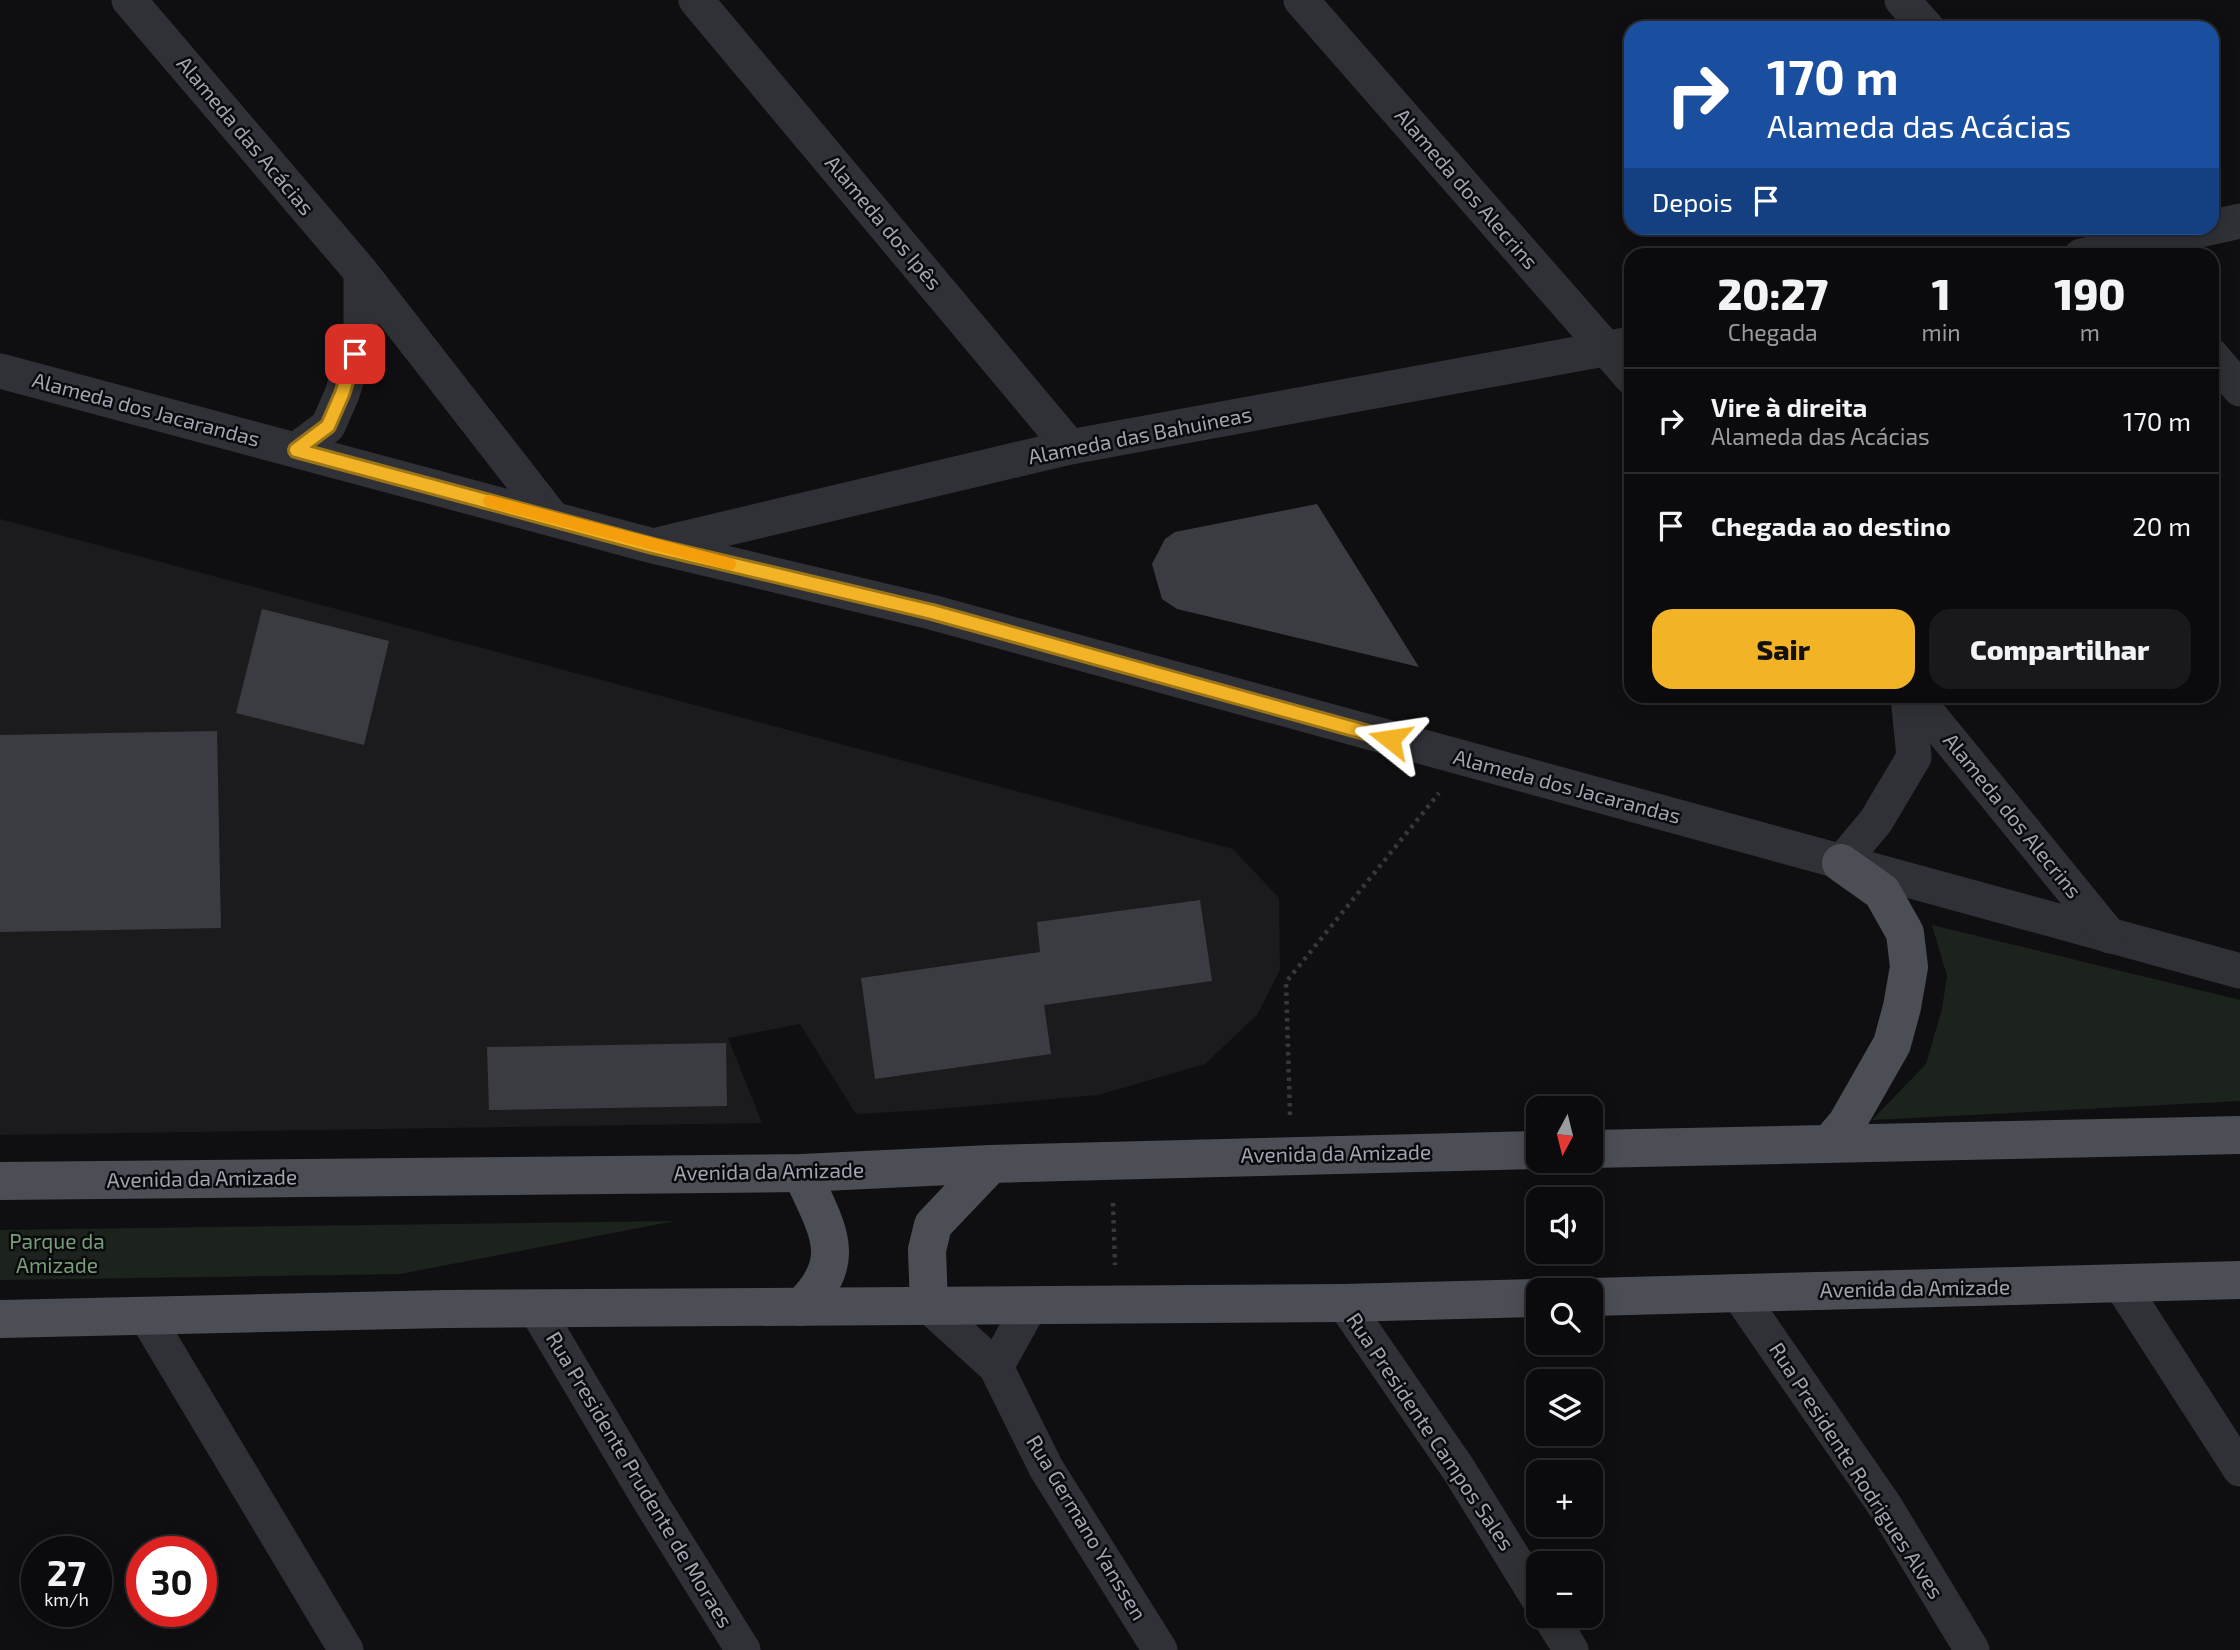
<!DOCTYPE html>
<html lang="pt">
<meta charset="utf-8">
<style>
body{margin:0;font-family:"Exo 2",sans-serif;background:#19191b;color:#f1f3f6;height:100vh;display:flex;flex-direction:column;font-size:26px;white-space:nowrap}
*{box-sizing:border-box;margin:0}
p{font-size:23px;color:#9a9b9d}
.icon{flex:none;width:38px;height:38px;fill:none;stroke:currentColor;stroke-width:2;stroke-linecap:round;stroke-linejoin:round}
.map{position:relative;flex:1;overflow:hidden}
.panel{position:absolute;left:1624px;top:248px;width:595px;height:455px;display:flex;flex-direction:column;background:#0b0b0d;border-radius:21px;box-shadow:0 4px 18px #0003,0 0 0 2px #2b2b2e}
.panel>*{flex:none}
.guide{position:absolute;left:1624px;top:21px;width:595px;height:214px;border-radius:21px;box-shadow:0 4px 18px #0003,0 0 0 2px #2b2b2e;background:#1a4fa0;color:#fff;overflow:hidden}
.needle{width:46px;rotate:187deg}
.fabs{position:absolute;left:1526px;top:1096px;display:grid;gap:14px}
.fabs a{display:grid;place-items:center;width:77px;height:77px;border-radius:14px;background:#0b0b0d;box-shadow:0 4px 18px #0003,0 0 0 2px #2b2b2e;font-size:35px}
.speed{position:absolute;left:21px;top:1536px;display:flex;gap:14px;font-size:35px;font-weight:700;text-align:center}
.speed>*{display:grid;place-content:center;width:91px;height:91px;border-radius:50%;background:#0b0b0d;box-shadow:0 4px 18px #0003,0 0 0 2px #2b2b2e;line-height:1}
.speed small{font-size:18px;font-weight:400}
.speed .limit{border:10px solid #d22;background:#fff;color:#111}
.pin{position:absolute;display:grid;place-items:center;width:60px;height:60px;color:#fff;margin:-30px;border-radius:14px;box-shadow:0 4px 10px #0006}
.me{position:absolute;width:77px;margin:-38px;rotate:285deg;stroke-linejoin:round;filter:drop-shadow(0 0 5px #0008)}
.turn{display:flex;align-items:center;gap:24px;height:147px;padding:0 28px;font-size:32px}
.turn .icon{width:91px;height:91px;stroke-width:2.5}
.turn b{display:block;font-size:49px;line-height:60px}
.then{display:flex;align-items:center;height:66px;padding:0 28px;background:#0003;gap:14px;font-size:26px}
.eta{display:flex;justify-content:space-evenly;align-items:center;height:119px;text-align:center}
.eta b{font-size:42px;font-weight:800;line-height:49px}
.button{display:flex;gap:14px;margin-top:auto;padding:14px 28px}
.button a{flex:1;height:80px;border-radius:21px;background:#f2b426;color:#111;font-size:28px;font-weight:800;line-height:80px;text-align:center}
.button a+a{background:#19191b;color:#f1f3f6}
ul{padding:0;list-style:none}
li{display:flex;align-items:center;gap:21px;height:105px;padding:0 28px;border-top:2px solid #2b2b2e}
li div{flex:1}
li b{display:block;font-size:26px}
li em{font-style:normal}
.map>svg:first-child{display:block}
</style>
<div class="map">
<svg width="2240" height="1650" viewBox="0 0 2240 1650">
<rect width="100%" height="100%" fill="#0f0f11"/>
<polygon fill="#1b1b1e" points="0,519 1233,849 1279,898 1280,970 1257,1015 1205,1064 1098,1095 927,1110 856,1114 800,1024 728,1038 762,1123 0,1135"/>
<g fill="#1c231d">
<polygon points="1932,925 2240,1000 2240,1101 1872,1120 1926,1064 1942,1009 1947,976"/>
<polygon points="675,1221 400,1274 0,1280 0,1230"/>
</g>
<g fill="#3b3c41">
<polygon points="1317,504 1419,667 1177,609 1162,599 1152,564 1165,539 1175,532"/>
<polygon points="262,609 389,641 364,745 236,713"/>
<polygon points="217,731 221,928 0,932 0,735"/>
<polygon points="1200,900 1212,981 1044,1005 1051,1054 875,1079 861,978 1040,952 1037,922"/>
<polygon points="726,1043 727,1106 489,1110 487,1047"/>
</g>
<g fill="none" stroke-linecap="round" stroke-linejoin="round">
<g stroke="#36383d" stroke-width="4.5" stroke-dasharray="3.5 5" stroke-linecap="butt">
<polyline points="1290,1115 1286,982 1439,793"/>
<polyline points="1113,1203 1115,1265"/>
</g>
<g stroke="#303136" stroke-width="35">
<polyline points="129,0 361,272 553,519"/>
<polyline points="696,0 1070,447"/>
<polyline points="1301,0 1631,377"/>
<polyline points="1902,0 1927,28"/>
<polyline points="2081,256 2240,221"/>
<polyline points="2212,356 2240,389"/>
<polyline points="0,371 653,546 931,612 2240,971"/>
<polyline points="296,450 328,426 342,394 361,334 361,272"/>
<polyline points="661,544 1070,447 1631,344"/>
<polyline points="1914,696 2110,936"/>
<polyline points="1841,863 1876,821 1914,757 1908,696"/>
<polyline points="2120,1283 2240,1469"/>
<polyline points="1738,1293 1885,1506 1972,1650"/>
<polyline points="1344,1303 1459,1470 1538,1598"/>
<polyline points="929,1306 996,1367 1046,1468 1160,1650"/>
<polyline points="536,1309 650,1501 743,1650"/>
<polyline points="146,1316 346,1650"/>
<polyline points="996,1367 1030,1306"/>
<polyline points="1549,1615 1571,1650"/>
</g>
<g stroke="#4c4e55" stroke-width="38">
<polyline points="1830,1143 1847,1123 1892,1044 1902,1007 1909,967 1905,933 1882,892 1841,863"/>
<polyline points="1591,1149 2240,1135"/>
<polyline points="0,1181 802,1173 991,1164 1538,1150"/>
<polyline points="1591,1297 2240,1280"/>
<polyline points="929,1306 927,1250 933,1225 991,1164"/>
<path d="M801 1307C852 1259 825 1227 802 1173"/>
<polyline points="0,1319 446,1309 1344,1303 1538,1298"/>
</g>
</g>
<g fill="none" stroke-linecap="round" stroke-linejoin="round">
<defs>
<polyline id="route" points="355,354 342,394 328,426 296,450 653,546 932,612 1390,739"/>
</defs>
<use href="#route" stroke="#9d7519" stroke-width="18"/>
<use href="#route" stroke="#f2b426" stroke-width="12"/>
<polyline stroke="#f59e0b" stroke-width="12" points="489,501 730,564"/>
</g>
<g text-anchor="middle" stroke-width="5" stroke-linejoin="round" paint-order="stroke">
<g font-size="21" fill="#a0a5b2" stroke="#0a0a0c">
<text transform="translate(245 136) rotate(50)" y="7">Alameda das Acácias</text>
<text transform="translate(1466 189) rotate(49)" y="7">Alameda dos Alecrins</text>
<text transform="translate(883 223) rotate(50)" y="7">Alameda dos Ipês</text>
<text transform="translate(146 410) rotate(15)" y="7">Alameda dos Jacarandas</text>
<text transform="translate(1140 436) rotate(-11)" y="7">Alameda das Bahuineas</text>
<text transform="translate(1567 787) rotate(15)" y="7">Alameda dos Jacarandas</text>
<text transform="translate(2012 816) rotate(51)" y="7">Alameda dos Alecrins</text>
<text transform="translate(1336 1154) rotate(-1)" y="7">Avenida da Amizade</text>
<text transform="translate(769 1172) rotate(-1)" y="7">Avenida da Amizade</text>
<text transform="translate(202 1179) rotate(-1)" y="7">Avenida da Amizade</text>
<text transform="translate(1915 1289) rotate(-1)" y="7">Avenida da Amizade</text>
<text transform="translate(1430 1432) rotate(56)" y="7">Rua Presidente Campos Sales</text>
<text transform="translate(1856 1471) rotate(57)" y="7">Rua Presidente Rodrigues Alves</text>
<text transform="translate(639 1480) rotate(59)" y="7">Rua Presidente Prudente de Moraes</text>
<text transform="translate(1086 1528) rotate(59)" y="7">Rua Germano Yanssen</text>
</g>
<g font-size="21" fill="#779d7a" stroke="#0a0a0c">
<text x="57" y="1249">Parque da<tspan x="57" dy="24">Amizade</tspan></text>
</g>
</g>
</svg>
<div class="fabs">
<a><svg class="needle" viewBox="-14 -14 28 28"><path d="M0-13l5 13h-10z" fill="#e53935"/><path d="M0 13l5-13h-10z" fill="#9a9b9d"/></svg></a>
<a><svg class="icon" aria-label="sound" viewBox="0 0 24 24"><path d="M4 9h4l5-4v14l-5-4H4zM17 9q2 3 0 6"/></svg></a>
<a><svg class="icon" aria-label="search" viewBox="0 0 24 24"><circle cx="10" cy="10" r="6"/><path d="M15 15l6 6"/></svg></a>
<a><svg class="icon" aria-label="layers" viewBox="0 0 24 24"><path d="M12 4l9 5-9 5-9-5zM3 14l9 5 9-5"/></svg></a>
<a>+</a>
<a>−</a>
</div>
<div class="speed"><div>27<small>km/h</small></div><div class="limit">30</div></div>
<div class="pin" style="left:355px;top:354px;background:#d93025"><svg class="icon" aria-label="arrive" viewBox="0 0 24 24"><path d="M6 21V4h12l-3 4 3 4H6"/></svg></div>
<svg class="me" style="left:1390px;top:739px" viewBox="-20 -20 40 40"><path d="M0-17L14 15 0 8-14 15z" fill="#f2b426" stroke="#fff" stroke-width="4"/></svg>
<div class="guide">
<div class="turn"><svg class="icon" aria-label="right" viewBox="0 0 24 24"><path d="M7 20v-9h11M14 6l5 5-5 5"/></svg><div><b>170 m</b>Alameda das Acácias</div></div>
<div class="then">Depois<svg class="icon" aria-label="arrive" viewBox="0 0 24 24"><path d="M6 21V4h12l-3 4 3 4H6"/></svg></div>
</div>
<section class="panel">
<div class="eta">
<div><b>20:27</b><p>Chegada</p></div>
<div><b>1</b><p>min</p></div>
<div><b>190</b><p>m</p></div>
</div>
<ul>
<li><svg class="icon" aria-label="right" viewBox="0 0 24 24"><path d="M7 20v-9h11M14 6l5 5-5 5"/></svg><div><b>Vire à direita</b><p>Alameda das Acácias</p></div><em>170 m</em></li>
<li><svg class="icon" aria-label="arrive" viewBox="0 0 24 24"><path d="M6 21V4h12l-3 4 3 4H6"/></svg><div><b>Chegada ao destino</b></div><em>20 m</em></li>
</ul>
<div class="button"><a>Sair</a><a>Compartilhar</a></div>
</section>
</div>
